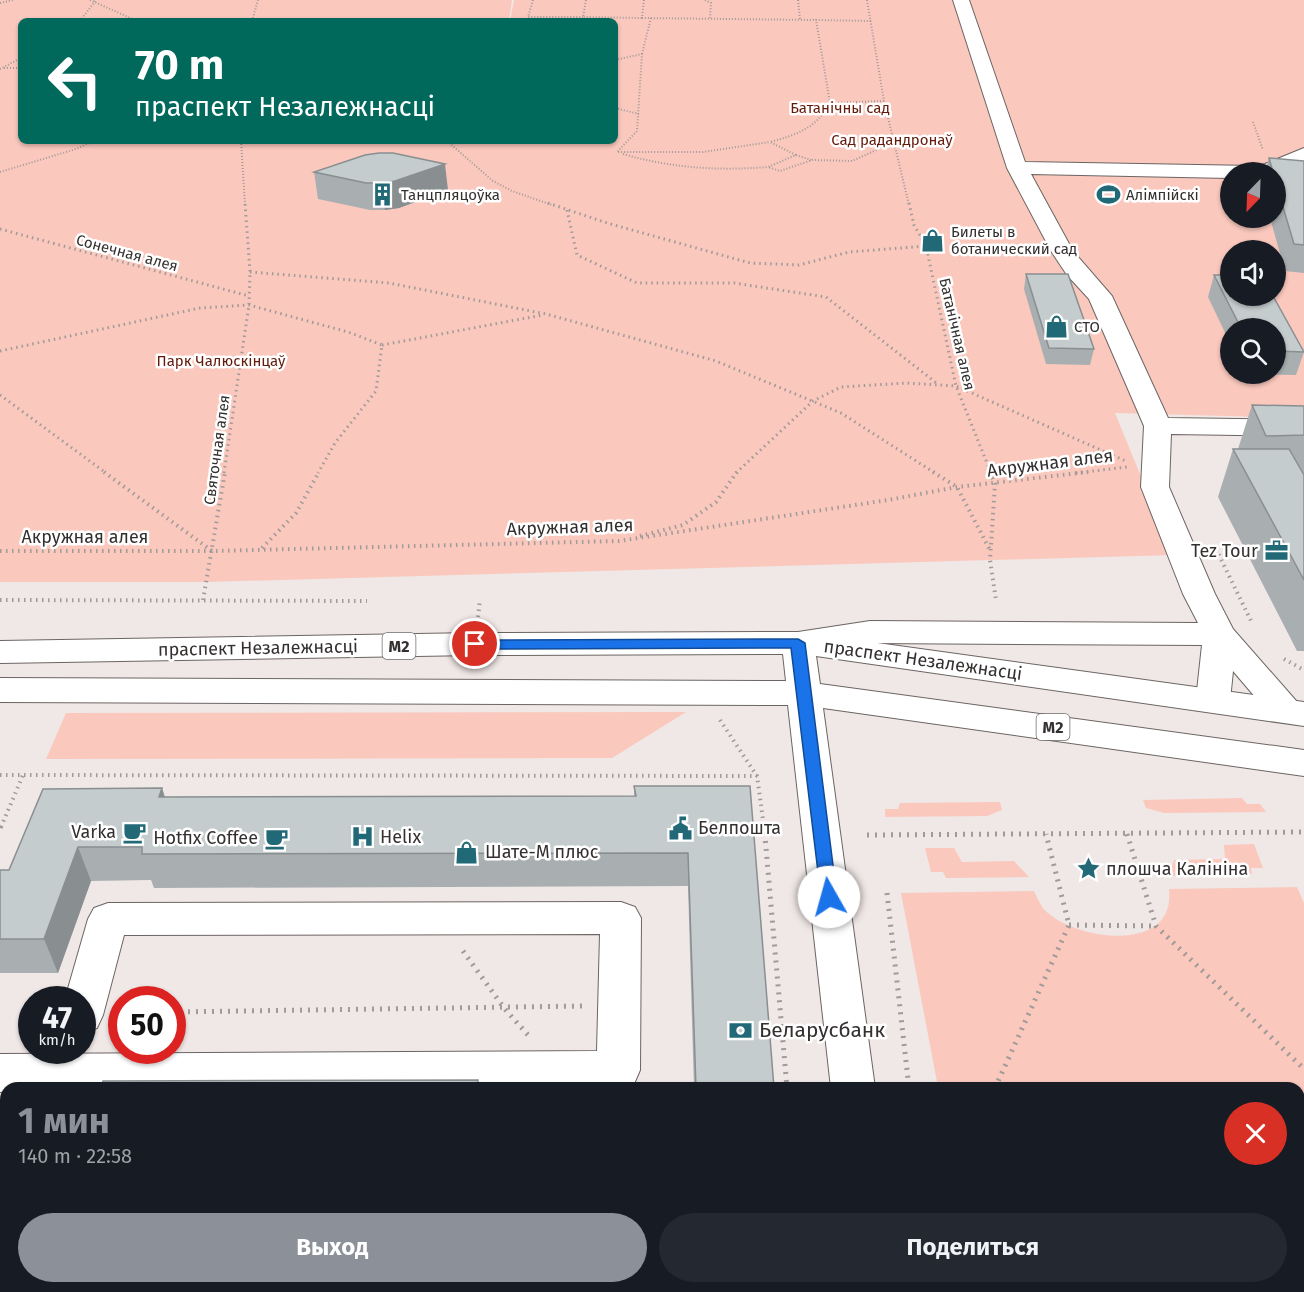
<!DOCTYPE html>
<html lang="ru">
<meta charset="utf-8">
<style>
body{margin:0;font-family:"Fira Sans",sans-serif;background:#242831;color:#f1f3f6;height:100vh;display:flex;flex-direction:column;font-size:22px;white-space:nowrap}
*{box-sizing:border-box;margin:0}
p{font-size:20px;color:#9ea1a6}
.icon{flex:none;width:33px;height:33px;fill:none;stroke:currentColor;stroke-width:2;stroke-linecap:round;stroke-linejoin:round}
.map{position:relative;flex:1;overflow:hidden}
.details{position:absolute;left:0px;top:1082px;width:1305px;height:212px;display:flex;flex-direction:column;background:#171b24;border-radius:18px 18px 0 0;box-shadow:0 2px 4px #0004}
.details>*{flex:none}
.top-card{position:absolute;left:18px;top:18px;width:600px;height:126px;border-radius:9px;box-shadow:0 2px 4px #0004;background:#00695c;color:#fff;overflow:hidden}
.needle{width:39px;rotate:203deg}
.fabs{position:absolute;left:1220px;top:162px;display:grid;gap:12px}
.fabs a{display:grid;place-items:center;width:66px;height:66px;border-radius:50%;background:#171b24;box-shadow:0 2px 4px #0004;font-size:30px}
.speed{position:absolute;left:18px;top:986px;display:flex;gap:12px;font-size:30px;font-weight:700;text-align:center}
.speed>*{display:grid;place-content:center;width:78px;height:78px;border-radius:50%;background:#171b24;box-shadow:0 2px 4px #0004;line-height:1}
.speed small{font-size:15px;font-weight:400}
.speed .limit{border:9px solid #d22;background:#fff;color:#111}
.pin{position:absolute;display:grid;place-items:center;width:51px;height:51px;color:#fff;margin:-26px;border:3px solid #fff;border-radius:50%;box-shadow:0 2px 6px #0007}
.me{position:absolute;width:66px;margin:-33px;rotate:353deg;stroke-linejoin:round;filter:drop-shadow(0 0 4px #0008)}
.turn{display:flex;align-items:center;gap:21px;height:126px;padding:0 18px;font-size:27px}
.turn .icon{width:78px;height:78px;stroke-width:2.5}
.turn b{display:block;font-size:42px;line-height:51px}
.round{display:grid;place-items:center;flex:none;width:63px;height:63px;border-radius:32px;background:#242831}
.summary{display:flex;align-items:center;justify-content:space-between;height:102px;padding:0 18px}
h1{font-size:36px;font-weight:700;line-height:45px;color:#8c9099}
.action{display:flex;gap:12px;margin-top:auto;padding:12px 18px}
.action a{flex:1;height:69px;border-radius:36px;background:#8c9099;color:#fff;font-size:24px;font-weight:700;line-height:69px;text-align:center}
.action a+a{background:#242831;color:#f1f3f6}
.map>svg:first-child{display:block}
</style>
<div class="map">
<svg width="1304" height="1292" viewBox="0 0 1304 1292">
<rect width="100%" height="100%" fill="#f0e8e6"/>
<g fill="#fac8bd" fill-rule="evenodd">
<path d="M0 0H512L509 21H21V141H615V21H510L514 0H1304V418L1115 413 1173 555 206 582H0ZM1230 172H1275V218H1230ZM1230 250H1275V296H1230ZM1230 328H1275V374H1230Z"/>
<polygon points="686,712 612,758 46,759 66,713"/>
<polygon points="1242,798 1247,804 1260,804 1266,812 1164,813 1146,808 1143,800"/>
<polygon points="1000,802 1002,810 987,816 885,817 885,809 898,809 900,803"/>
<polygon points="1254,844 1263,868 1251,868 1252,874 1169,876 1174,860 1225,859 1224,845"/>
<polygon points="925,848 954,848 962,862 1014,861 1029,877 946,878 943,872 931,872"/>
<path d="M1297 887 1304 903V1196H1299V1088L938 1087 901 893 1034 891C1038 899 1041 908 1049 914 1082 941 1176 953 1169 889Z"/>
</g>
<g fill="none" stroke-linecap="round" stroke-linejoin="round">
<defs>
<g id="minor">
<polygon points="953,0 969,0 1025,162 1254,166 1265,164 1304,148 1304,162 1275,175 1275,172 1230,172 1230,178 1031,174 1073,251 1112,296 1168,418 1304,420 1304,436 1171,434 1169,487 1215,594 1233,629 1298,703 1303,711 1298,719 1286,723 1274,719 1233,671 1230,700 1225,708 1213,712 1201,708 1196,700 1202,645 870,643 798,654 786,651 782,643 786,635 798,632 870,621 1198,623 1183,594 1141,487 1144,426 1089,299 1067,275 1051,251 1007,168"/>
<polygon points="621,902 635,907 641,918 640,1070 634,1084 622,1088 6,1088 6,1092 0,1092 0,1054 597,1051 600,934 124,935 103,1015 97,1028 82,1033 82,999 65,999 88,919 94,908 108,903"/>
<polygon points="6,1163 6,1222 0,1224 0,1166"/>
<polygon points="72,1287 122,1287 120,1292 70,1292"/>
<polygon points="196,1287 246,1287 245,1292 195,1292"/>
<rect x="336" y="1287" width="50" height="5"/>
<rect x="424" y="1287" width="50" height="5"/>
<rect x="528" y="1287" width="50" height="5"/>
</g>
<g id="major">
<polygon points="798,632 1304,702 1304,726 816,656 820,684 1304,750 1304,776 823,708 875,1088 831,1088 788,705 0,702 0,678 786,681 783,654 475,655 0,663 0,641 475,633"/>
<rect x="854" y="1287" width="50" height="5"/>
</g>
</defs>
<use href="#minor" stroke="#6b6563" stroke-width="2"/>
<use href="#major" stroke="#6b6563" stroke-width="2"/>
<g stroke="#a09a98" stroke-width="2" stroke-dasharray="1 2" stroke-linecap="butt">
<polyline points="90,0 137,21"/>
<polyline points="533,0 528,17 583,17"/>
<polyline points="586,0 583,17 642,18"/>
<polyline points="644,0 642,18 816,20"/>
<polyline points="705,0 711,3 710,18"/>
<polyline points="798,0 800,20"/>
<polyline points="867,0 884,101 909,205"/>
<polyline points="0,3 13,0"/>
<polyline points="80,21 96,0"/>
<polyline points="252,21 258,0"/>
<polyline points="642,54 651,18"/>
<polyline points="615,60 642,54 637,131 617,152 703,152 770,142"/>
<polyline points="4,68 21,68"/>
<polyline points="0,69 21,58"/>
<path d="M884 101 830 103C817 128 796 135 770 142L796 155 768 167 780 171 812 160 852 161 894 142"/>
<polyline points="830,103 816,20 871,21"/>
<polyline points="615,108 639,114"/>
<polyline points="1253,122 1263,150"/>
<polyline points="241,141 245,205"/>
<polyline points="447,141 493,181 512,191 552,205"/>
<path d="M623 154C671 168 718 171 768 167"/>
<polyline points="796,155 811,160"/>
<polyline points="0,172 76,149 94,141"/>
</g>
<g stroke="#a09a98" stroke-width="3" stroke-dasharray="1.5 4" stroke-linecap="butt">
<polyline points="548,203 607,223 750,263 799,265 849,252 926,246"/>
<polyline points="909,203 914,225 926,246 956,386 991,473"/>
<polyline points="567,210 577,255 637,283 734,283 826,297 939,385"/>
<polyline points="0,229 249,296"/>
<polyline points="250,272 389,283 546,314 716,361 841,413 935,473"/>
<polyline points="382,345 543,315"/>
<polyline points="0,351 200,308 249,305 348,332 382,345 376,391 335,443 318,473"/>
<polyline points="0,395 106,473"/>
<polyline points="224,473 249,305 250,272 245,203"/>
<polyline points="736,473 813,401 841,387 906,383 956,386 1128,462"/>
<polyline points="1076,473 1127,467"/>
</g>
<g stroke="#a09a98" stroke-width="4" stroke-dasharray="1.5 4.5" stroke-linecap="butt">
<polyline points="104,472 212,551"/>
<polyline points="933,472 957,487 991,552"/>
<polyline points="990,472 995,484 990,560 996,600"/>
<polyline points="640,536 683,525 716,502 737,472"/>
<polyline points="262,548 296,513 319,472"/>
<polyline points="1216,549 1252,623"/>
<polyline points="0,551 213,551 619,541 888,500 957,487 1088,472"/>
<polyline points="0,600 367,601"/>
<polyline points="203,600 225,472"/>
<polyline points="478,617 480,600"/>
<polyline points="1284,659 1304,670"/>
<polyline points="720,720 757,776 764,827"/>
<polyline points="0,775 757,776"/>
<polyline points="1,827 23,775"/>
</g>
<g stroke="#a09a98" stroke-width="5" stroke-dasharray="2 6" stroke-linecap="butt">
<polyline points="764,825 787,1088"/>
<polyline points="0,828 1,825"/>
<polyline points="1127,834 1156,926 1304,1069"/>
<polyline points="867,835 1304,832"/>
<polyline points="887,893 909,1088"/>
<polyline points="1069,925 1156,926"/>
<polyline points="463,951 504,1008 528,1035"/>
<polyline points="172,1012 583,1006"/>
<polyline points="995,1088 1069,925 1046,834"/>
<polyline points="804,1287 804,1292"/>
<polyline points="933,1287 934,1292"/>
</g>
<use href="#minor" fill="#fff" fill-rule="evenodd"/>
<use href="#major" fill="#fff" fill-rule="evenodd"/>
</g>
<g fill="#a9afb0">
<polygon points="1269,158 1304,161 1304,273 1285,271 1270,218 1275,218 1275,172 1265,172"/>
<polygon points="314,172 448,190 399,208 385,210 370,210 318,199"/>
<polygon points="1026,274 1094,349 1090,365 1046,364 1024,289"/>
<polygon points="1214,275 1304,352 1296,375 1254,374 1275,374 1275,328 1230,328 1230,343 1208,297"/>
<polygon points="1252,405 1304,406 1304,651 1297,651 1218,497 1233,449 1238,449"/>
<polygon points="634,786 750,786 774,1088 694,1088 688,886 154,888 151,880 91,881 58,973 0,973 0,870 9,870 162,788 165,797 634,796"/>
<polygon points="995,1287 1299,1287 1304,1292 993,1292"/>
</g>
<g fill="#898f90">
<polygon points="445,164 448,190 399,208 385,210 381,183"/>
<polygon points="162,788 172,822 159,797"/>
<polygon points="78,847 91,881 58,973 44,939"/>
</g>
<g fill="#c4cccd" stroke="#898f90" stroke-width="1.5">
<polygon points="379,153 393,153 445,164 395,181 381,183 366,183 314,172 365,155"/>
<polygon points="1269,158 1304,161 1304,245 1294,244 1275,180 1275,172 1273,172"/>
<polygon points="1026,274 1068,274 1094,349 1049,348"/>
<polygon points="1214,275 1230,275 1230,296 1273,296 1304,352 1275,351 1275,328 1241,328"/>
<polygon points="1252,405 1304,406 1304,435 1266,436"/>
<polygon points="1233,449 1289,449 1304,475 1304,580"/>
<polygon points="634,786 750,786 774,1088 696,1088 688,853 142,854 142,847 78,847 44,939 0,939 0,870 9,870 43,789 162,788 159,797 636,796"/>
<polygon points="478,1080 477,1088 101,1088 103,1081"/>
<polygon points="1299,1274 1304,1274 1304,1292 1002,1292 1001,1287 1299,1287"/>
<polygon points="695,1287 797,1287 797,1292 696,1292"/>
</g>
<polygon fill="#1a73e8" stroke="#114b97" stroke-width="1.5" points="798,639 805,643 837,897 835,902 829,903 823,902 821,897 791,648 475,649 468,644 475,640"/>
<defs>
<symbol id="building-bare" viewBox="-9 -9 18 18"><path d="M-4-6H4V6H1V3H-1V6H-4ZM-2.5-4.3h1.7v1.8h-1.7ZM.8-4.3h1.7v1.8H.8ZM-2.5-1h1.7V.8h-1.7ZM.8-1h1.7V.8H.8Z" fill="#216976" stroke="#fff" stroke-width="2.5" paint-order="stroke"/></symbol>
<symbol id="stadium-bare" viewBox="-9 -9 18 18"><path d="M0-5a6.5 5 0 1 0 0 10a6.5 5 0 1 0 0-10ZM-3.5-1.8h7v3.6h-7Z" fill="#216976" stroke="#fff" stroke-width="2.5" paint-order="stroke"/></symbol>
<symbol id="shop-bare" viewBox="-9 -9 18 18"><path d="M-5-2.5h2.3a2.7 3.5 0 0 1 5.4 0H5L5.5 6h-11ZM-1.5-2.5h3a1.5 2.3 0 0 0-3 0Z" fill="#216976" stroke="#fff" stroke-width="2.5" paint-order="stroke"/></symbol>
<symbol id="office-bare" viewBox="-9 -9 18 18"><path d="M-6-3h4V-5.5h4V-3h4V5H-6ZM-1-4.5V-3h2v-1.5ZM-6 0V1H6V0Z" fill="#216976" stroke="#fff" stroke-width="2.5" paint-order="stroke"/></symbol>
<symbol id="civic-bare" viewBox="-9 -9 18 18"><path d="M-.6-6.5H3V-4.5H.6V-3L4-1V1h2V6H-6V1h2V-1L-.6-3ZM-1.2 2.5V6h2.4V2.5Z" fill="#216976" stroke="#fff" stroke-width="2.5" paint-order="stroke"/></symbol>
<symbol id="cafe-bare" viewBox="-9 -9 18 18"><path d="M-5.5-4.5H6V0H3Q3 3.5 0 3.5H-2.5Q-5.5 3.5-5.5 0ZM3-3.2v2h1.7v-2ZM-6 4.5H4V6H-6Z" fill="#216976" stroke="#fff" stroke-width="2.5" paint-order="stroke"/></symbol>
<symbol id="hospital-bare" viewBox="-9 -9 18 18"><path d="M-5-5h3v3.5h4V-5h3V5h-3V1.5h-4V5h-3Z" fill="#216976" stroke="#fff" stroke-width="2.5" paint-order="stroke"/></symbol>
<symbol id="sight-bare" viewBox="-9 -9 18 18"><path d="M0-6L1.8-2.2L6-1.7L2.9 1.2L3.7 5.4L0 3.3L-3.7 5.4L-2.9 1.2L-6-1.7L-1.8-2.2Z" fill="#216976" stroke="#fff" stroke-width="2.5" paint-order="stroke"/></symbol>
<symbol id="bank-bare" viewBox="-9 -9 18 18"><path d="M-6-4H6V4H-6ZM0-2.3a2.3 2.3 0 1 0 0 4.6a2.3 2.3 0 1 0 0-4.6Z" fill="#216976" stroke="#fff" stroke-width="2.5" paint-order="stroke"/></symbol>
</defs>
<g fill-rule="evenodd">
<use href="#building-bare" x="366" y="178" width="33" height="33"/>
<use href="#stadium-bare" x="1092" y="178" width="33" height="33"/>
<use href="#shop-bare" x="916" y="224" width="33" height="33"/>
<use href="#shop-bare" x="1040" y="310" width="33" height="33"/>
<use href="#office-bare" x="1260" y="534" width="33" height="33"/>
<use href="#civic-bare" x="664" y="812" width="33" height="33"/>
<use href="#cafe-bare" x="118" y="816" width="33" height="33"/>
<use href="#hospital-bare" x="346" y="820" width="33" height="33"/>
<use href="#cafe-bare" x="260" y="822" width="33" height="33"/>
<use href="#shop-bare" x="450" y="836" width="33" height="33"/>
<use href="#sight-bare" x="1072" y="852" width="33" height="33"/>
<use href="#bank-bare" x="724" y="1014" width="33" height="33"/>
</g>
<g text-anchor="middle" stroke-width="5" stroke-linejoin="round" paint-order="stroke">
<g font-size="15" fill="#631a0a" stroke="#fff">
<text x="840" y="113">Батанічны сад</text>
<text x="892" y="145">Сад радандронаў</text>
<text x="221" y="366">Парк Чалюскінцаў</text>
</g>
<g font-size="15" fill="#33302f" stroke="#fff" text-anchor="start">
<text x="401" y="200">Танцпляцоўка</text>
<text x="1126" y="200">Алімпійскі</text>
<text x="951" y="237">Билеты в<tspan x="951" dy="17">ботанический сад</tspan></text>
<text x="1074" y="332">СТО</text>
</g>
<g font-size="15" fill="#33302f" stroke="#fff">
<text transform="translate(127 253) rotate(15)" y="5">Сонечная алея</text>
<text transform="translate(957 334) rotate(77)" y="5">Батанічная алея</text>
<text transform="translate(217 450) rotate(-82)" y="5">Святочная алея</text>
</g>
<g fill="#fff" stroke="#706e6d" stroke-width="1.5">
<rect x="382.5" y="633" width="33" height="26" rx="4.5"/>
<rect x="1036.5" y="714" width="33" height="26" rx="4.5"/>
</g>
<g font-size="16" font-weight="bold" fill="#33302f">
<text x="399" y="652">М2</text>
<text x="1053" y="733">М2</text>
</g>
<g font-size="18" fill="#33302f" stroke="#fff">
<text transform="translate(1050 463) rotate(-7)" y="6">Акружная алея</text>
<text transform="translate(570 527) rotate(-2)" y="6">Акружная алея</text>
<text x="85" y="543">Акружная алея</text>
<text transform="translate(258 648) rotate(-1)" y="6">праспект Незалежнасці</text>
<text transform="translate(923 660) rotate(8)" y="6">праспект Незалежнасці</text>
</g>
<g font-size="18" fill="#33302f" stroke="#fff" text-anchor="start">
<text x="1258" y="557" text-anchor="end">Tez Tour</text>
<text x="698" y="834">Белпошта</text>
<text x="116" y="838" text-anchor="end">Varka</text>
<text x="380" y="843">Helix</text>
<text x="258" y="844" text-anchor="end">Hotfix Coffee</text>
<text x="485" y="858">Шате-М плюс</text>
<text x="1106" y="875">плошча Калініна</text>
</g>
<g font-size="21" fill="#33302f" stroke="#fff" text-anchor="start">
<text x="759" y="1037">Беларусбанк</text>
</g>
</g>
</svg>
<div class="fabs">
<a><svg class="needle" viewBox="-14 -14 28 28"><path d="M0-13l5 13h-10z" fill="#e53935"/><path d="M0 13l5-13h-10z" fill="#9ea1a6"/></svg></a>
<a><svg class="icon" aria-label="sound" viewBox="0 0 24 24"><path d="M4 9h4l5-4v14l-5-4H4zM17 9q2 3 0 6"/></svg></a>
<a><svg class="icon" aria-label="search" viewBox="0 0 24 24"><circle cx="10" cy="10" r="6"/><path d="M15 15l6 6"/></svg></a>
</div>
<div class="speed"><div>47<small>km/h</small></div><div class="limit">50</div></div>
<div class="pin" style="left:475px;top:644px;background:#d93025"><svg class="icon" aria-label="arrive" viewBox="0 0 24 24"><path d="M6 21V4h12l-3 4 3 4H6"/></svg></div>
<svg class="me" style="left:829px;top:897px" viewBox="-20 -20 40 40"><circle r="19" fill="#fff"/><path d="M0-13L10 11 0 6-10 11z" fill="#1a73e8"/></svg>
<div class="top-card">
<div class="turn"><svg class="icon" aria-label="left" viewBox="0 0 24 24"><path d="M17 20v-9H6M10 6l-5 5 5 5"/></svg><div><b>70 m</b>праспект Незалежнасці</div></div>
</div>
<section class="details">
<div class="summary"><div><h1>1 мин</h1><p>140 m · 22:58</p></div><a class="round" style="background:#d93025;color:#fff"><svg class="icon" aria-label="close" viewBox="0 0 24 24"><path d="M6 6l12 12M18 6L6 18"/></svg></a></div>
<div class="action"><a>Выход</a><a>Поделиться</a></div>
</section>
</div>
